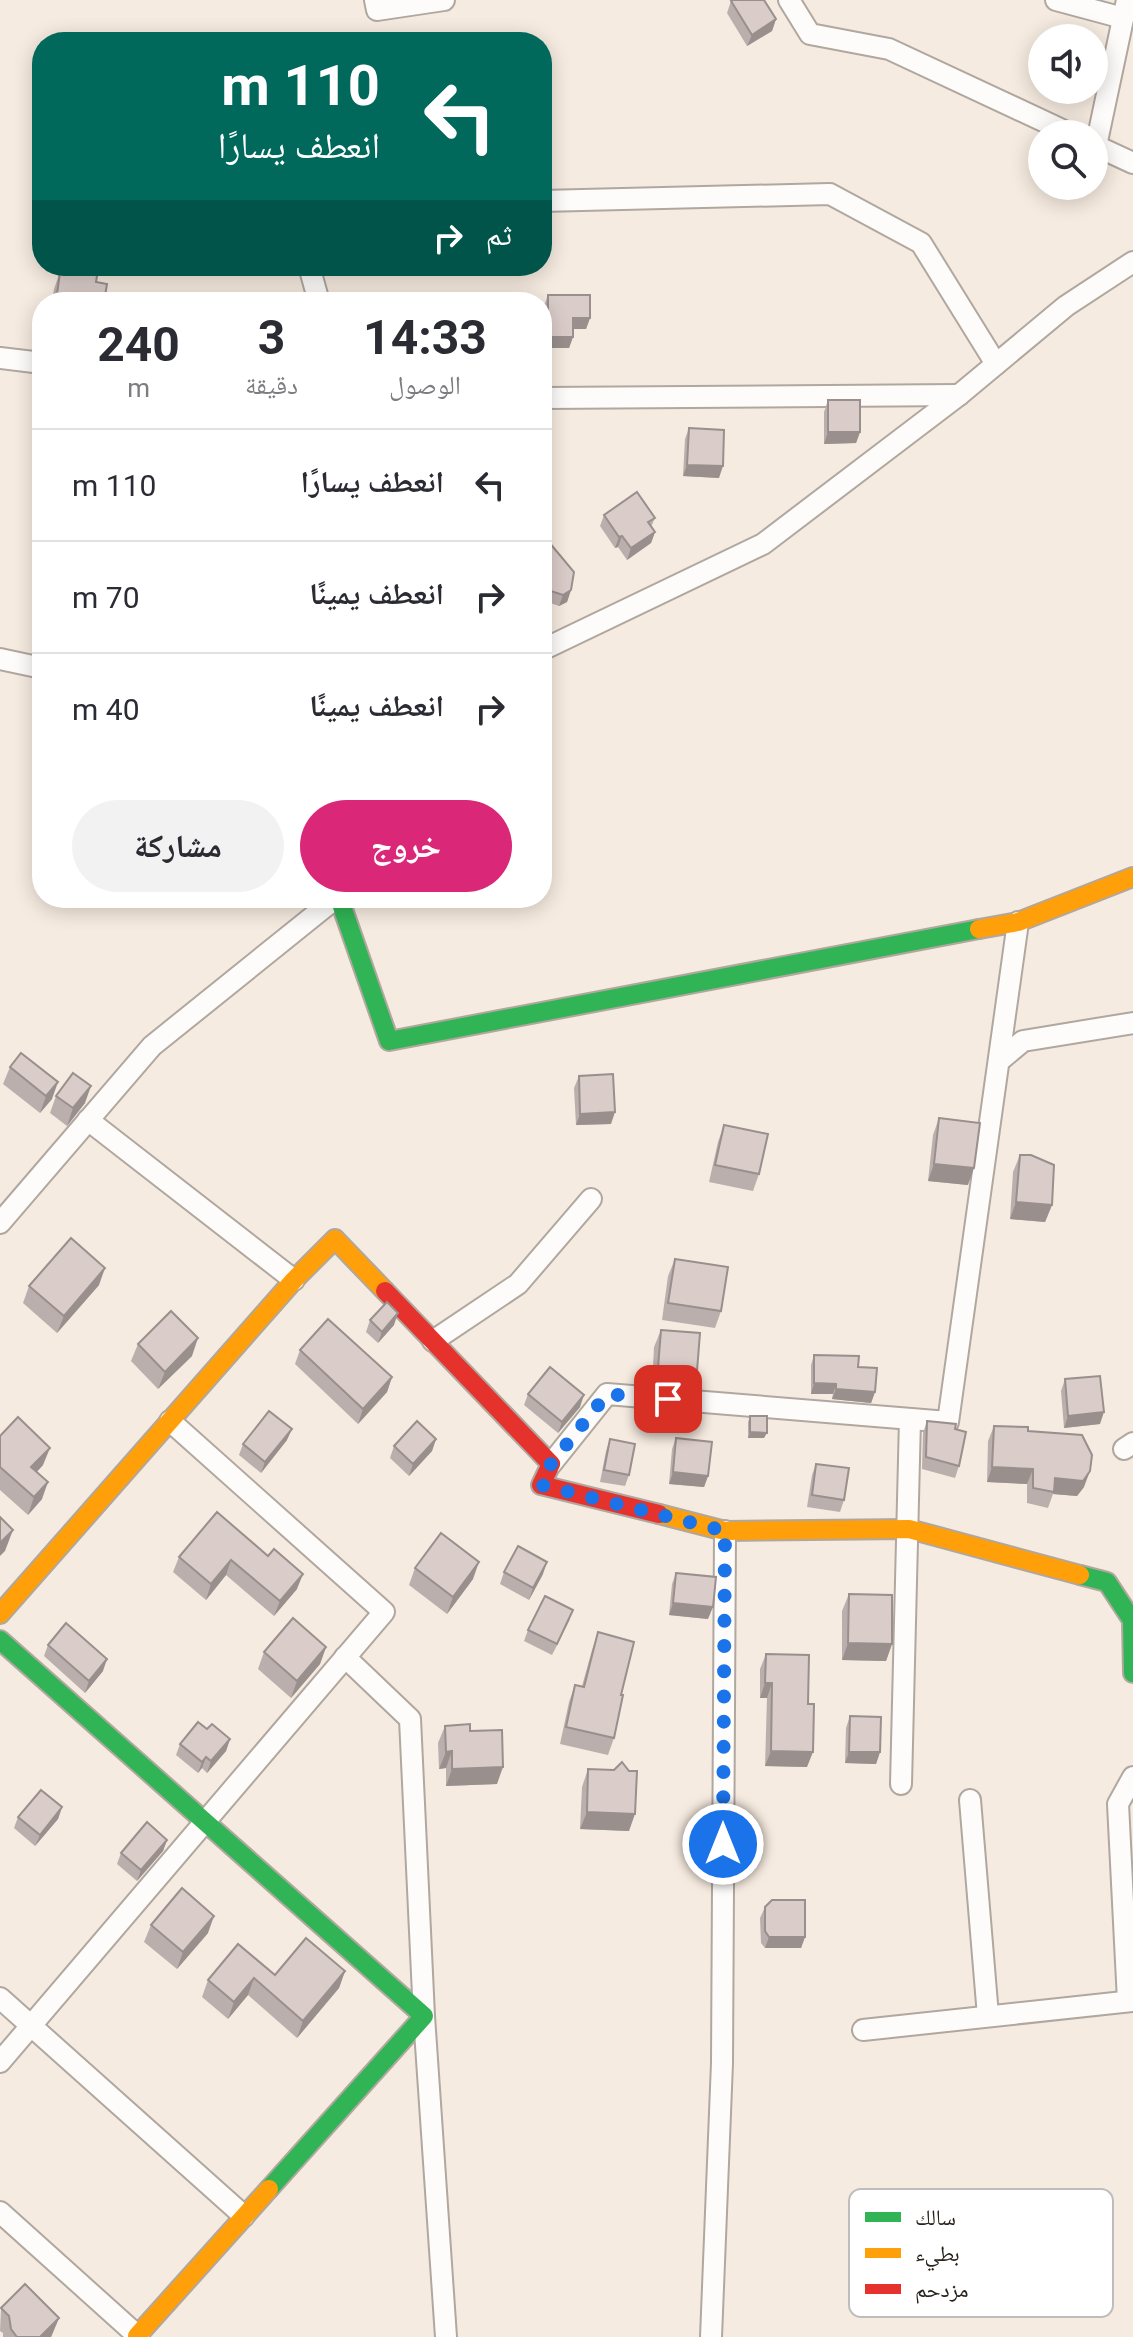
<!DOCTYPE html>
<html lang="ar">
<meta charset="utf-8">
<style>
body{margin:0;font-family:Roboto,"Noto Naskh Arabic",sans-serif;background:#f2f2f3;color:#2b2b33;direction:rtl;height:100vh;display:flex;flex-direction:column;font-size:30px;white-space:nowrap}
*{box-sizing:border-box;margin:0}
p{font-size:26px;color:#7c7c81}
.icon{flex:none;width:44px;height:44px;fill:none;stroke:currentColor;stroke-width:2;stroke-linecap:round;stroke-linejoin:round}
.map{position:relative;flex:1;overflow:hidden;direction:ltr}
.drawer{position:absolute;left:32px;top:292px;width:520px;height:616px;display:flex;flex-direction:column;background:#fff;border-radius:32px;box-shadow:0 4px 20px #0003;direction:rtl}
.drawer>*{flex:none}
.top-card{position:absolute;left:32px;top:32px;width:520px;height:244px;border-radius:32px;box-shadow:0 4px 20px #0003;direction:rtl;background:#00695c;color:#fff;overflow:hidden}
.controls{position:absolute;left:1028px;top:24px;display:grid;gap:16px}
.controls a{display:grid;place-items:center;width:80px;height:80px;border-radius:50%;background:#fff;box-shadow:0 4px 20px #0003;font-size:40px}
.pin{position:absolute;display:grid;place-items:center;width:68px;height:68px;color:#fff;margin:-34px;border-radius:16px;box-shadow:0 4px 12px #0006}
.me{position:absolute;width:88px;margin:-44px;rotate:0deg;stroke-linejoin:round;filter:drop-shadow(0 0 6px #0008)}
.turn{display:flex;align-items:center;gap:28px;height:168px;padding:0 40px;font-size:36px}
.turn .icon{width:104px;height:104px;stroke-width:2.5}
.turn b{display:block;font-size:56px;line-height:68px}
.then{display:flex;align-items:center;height:76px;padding:0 40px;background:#0003;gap:16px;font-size:30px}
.eta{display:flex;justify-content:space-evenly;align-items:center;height:136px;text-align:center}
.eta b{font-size:48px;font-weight:700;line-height:56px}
.button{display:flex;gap:16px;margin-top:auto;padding:16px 40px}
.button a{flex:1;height:92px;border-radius:48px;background:#db2777;color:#fff;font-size:32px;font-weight:700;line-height:92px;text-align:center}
.button a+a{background:#f2f2f3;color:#2b2b33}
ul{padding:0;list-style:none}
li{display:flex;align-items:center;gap:24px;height:112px;padding:0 40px;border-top:2px solid #e1e1e2}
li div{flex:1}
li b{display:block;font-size:30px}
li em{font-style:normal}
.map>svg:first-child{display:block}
</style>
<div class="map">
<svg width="1133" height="2337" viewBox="0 0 1133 2337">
<rect width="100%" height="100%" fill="#f6ebe0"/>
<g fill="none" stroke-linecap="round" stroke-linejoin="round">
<defs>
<g id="street">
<polyline points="375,0 377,10 444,0"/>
<polyline points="789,0 810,34 889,49 1071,134"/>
<polyline points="1056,0 1123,18"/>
<polyline points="1094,145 1133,163"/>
<polyline points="1096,146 1127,0"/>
<polyline points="542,201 830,194 921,243 996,364"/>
<polyline points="309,266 319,302"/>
<polyline points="0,358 42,363"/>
<polyline points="542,398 959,395"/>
<polyline points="542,650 763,544 959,395 1066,306 1133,262"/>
<polyline points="0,659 42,668"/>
<polyline points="999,1061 1023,1041 1133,1023"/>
<polyline points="88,1120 294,1280"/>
<polyline points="0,1223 152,1046 336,898"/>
<polyline points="433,1341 518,1284 591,1199"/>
<polyline points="1124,1449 1133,1443"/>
<polyline points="551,1464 607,1394 948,1422 1018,922"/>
<polyline points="345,1657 410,1719 424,2016 446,2337"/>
<polyline points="901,1784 910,1419"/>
<polyline points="970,1800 988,2016"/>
<polyline points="0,1998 244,2216"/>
<polyline points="1128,2001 1118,1804 1133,1777"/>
<polyline points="863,2030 1133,2001"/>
<polyline points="0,2062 384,1612 170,1421"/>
<polyline points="0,2212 139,2337"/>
<polyline points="711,2337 722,2063 725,1531"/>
</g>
<g id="fast">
<polyline points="339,898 389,1041 979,929"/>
<polyline points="1080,1575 1107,1582 1132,1620 1133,1673"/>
<polyline points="0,1640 424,2016 269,2189"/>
</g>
<g id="slow">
<polyline points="979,929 1018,922 1133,877"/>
<polyline points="659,1514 725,1531 909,1529 1080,1575"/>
<polyline points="0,1614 294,1280 335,1239 385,1291"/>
<polyline points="137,2336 269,2189"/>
</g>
<polyline id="jam" points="385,1291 551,1464 541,1485 659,1514"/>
</defs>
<use href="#street" stroke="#b0a79f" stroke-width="24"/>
<use href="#fast" stroke="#b0a79f" stroke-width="22"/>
<use href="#slow" stroke="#b0a79f" stroke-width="22"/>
<use href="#jam" stroke="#b0a79f" stroke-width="22"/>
<use href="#street" stroke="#fefcfa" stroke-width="20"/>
<use href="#fast" stroke="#30b455" stroke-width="18"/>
<use href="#slow" stroke="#ff9f0a" stroke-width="18"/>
<use href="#jam" stroke="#e5322d" stroke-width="18"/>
</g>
<g fill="#bbafad">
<polygon points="731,1 776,19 772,31 747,46 727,13"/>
<polygon points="73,267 96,282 104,302 52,302 54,289 60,272 71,274"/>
<polygon points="548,295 590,318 586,329 573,329 573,337 569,348 544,348 544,306"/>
<polygon points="828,400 860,432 856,443 824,444 824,412"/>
<polygon points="689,428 719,478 683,476 685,439"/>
<polygon points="604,515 655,518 651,527 655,532 651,543 627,560 618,547 615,548 600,526"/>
<polygon points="542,546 571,590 567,602 559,606 547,602 543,606 542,604"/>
<polygon points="10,1067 52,1099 40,1113 3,1084"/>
<polygon points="579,1076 611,1124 576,1125 574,1088"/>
<polygon points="56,1096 85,1103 67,1126 50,1113"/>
<polygon points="939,1118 968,1185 928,1181 933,1135"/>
<polygon points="724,1125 759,1174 753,1191 709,1182 718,1142"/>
<polygon points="1020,1155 1052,1205 1045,1222 1010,1219 1013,1172"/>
<polygon points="675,1259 721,1311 715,1328 662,1320 668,1276"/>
<polygon points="99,1285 57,1333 23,1303 29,1286"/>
<polygon points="370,1320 394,1325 378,1343 366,1332"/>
<polygon points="661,1330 697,1371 690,1388 652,1385 654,1347"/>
<polygon points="138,1344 192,1356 158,1389 131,1361"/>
<polygon points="300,1350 392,1377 387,1392 358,1424 295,1364"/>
<polygon points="814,1355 858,1367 875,1392 871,1403 832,1399 833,1394 811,1394 811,1365"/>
<polygon points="1065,1379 1100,1424 1064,1428 1061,1391"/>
<polygon points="528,1394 580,1407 558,1433 524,1405"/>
<polygon points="750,1416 764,1438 748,1438 748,1422"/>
<polygon points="927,1421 955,1429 959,1466 955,1478 922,1469 923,1433"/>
<polygon points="994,1426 1028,1431 1084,1487 1077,1496 1053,1494 1048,1508 1027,1503 1027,1484 987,1482 988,1441"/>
<polygon points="0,1436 43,1465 37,1472 42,1499 28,1515 0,1490"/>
<polygon points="676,1438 708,1476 704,1487 669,1484 672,1449"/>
<polygon points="436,1439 432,1451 409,1476 390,1458 394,1446"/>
<polygon points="610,1439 629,1475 625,1486 600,1482 606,1451"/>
<polygon points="287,1440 261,1473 239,1455 243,1444"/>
<polygon points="816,1464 844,1500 840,1512 807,1507 812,1475"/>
<polygon points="217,1512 297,1589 274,1616 226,1575 206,1600 173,1572 179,1557"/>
<polygon points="415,1568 473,1579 447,1614 409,1585"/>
<polygon points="504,1572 543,1574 529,1600 500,1584"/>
<polygon points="676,1573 708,1619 669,1615 672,1584"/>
<polygon points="849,1594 892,1644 886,1661 842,1660 842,1611"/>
<polygon points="573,1610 552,1655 524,1641 528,1630"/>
<polygon points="598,1632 621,1695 614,1738 608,1755 560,1744 569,1702 575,1685 582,1686 592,1650"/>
<polygon points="48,1645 103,1671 85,1693 44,1656"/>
<polygon points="326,1647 320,1664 291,1698 258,1669 264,1652"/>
<polygon points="766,1654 808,1704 807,1767 765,1766 767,1698 760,1698 760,1669"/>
<polygon points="850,1716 880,1752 876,1764 845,1763 846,1728"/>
<polygon points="445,1726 470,1731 497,1784 446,1786 446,1768 439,1769 438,1743"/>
<polygon points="207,1729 230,1739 226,1751 207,1773 202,1768 198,1773 176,1755 180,1744"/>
<polygon points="588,1769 614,1770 629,1831 580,1829 582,1787"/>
<polygon points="62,1807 58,1819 35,1846 14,1828 18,1817"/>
<polygon points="167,1840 163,1851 137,1881 117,1864 121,1853"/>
<polygon points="765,1907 805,1937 801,1948 765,1948 761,1943 760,1918"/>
<polygon points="151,1925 208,1933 177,1969 144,1942"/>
<polygon points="345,1971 339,1988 297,2038 248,1995 228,2019 202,1997 208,1980"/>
<polygon points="1,2308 59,2318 51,2337 3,2337 3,2333 0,2331"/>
</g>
<g fill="#998f8d">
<polygon points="776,19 772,31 747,46 752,35"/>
<polygon points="573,318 590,318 586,329 569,329"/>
<polygon points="548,337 573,337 569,348 544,348"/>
<polygon points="828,432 860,432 856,443 824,444"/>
<polygon points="687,465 723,466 719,478 683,476"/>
<polygon points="655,532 651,543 627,560 631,548"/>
<polygon points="622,536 618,547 615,548 619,537"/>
<polygon points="571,590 567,602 559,606 563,595"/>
<polygon points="551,591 547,602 543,606 547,594"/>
<polygon points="58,1082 52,1099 40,1113 46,1096"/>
<polygon points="91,1086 85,1103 67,1126 73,1108"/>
<polygon points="615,1112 611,1124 576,1125 580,1114"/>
<polygon points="934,1164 974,1168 968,1185 928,1181"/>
<polygon points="1016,1202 1052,1205 1045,1222 1010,1219"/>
<polygon points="105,1268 99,1285 57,1333 64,1316"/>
<polygon points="398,1313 394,1325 378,1343 382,1332"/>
<polygon points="198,1338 192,1356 158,1389 165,1372"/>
<polygon points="658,1368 697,1371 690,1388 652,1385"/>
<polygon points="392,1377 387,1392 358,1424 363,1409"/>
<polygon points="814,1383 836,1384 833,1394 811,1394"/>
<polygon points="836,1389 875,1392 871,1403 832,1399"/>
<polygon points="584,1395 580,1407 558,1433 562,1422"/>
<polygon points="1104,1412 1100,1424 1064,1428 1068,1416"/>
<polygon points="292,1429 287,1440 261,1473 265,1462"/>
<polygon points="750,1432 767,1433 764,1438 748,1438"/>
<polygon points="436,1439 432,1451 409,1476 413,1464"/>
<polygon points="50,1448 43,1465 25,1484 31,1467"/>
<polygon points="992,1467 1033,1469 1027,1484 987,1482"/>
<polygon points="1090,1471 1084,1487 1077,1496 1053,1494 1055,1478"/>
<polygon points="673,1472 708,1476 704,1487 669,1484"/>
<polygon points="48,1482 42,1499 28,1515 34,1497"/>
<polygon points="13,1530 5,1551 0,1556 0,1543"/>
<polygon points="231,1560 226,1575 206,1600 211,1584"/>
<polygon points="479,1562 473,1579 447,1614 453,1597"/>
<polygon points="547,1562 543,1574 529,1600 533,1588"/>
<polygon points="303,1574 297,1589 274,1616 280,1601"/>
<polygon points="673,1603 713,1607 708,1619 669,1615"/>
<polygon points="573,1610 569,1621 552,1655 557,1644"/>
<polygon points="848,1643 892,1644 886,1661 842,1660"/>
<polygon points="326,1647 320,1664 291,1698 297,1681"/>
<polygon points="107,1659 103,1671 85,1693 89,1681"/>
<polygon points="765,1683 772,1683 767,1698 760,1698"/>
<polygon points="230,1739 226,1751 207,1773 211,1761"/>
<polygon points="452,1751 446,1768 439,1769 446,1752"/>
<polygon points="771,1751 813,1752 807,1767 765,1766"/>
<polygon points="849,1752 880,1752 876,1764 845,1763"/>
<polygon points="206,1757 202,1768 198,1773 202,1762"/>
<polygon points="503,1767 497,1784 446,1786 452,1769"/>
<polygon points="62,1807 58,1819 35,1846 40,1835"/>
<polygon points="587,1812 635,1814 629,1831 580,1829"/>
<polygon points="167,1840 163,1851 137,1881 141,1870"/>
<polygon points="214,1916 208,1933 177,1969 183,1952"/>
<polygon points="769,1937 805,1937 801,1948 765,1948"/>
<polygon points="345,1971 339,1988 297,2038 303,2021"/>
<polygon points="254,1978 248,1995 228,2019 234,2002"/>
<polygon points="59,2318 51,2337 40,2337"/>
</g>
<g fill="#daccc9" stroke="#998f8d" stroke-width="2">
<polygon points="733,0 764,0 776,19 752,35 731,1"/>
<polygon points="73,267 98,270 96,282 107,284 104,302 56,302 60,272 72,274"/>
<polygon points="548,295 590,295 590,318 573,318 573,337 548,337"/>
<rect x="828" y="400" width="32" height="32"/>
<polygon points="689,428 724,430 723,466 687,465"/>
<polygon points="637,492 655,518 648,522 655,532 631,548 622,536 619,537 604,515"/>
<polygon points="548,541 574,572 571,590 563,595 551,591 547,594 542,588 542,546"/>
<polygon points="21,1053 58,1082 46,1096 10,1067"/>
<polygon points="73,1073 91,1086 73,1108 56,1096"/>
<polygon points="613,1074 615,1112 580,1114 579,1076"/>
<polygon points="939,1118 980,1123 974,1168 934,1164"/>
<polygon points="724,1125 768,1134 759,1174 715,1165"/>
<polygon points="1020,1155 1031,1155 1054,1165 1052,1205 1016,1202"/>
<polygon points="71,1238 105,1268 64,1316 29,1286"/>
<polygon points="675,1259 728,1267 721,1311 668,1303"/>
<polygon points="387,1302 398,1313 382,1332 370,1320"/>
<polygon points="171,1311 198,1338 165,1372 138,1344"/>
<polygon points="328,1319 392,1377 363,1409 300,1350"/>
<polygon points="661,1330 700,1333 697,1371 658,1368"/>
<polygon points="814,1355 859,1356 858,1367 877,1368 875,1392 836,1389 836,1384 814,1383"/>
<polygon points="550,1367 584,1395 562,1422 528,1394"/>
<polygon points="1100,1376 1104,1412 1068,1416 1065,1379"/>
<polygon points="269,1411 292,1429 265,1462 243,1444"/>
<polygon points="750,1416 767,1416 767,1433 750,1432"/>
<polygon points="18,1417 50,1448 31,1467 48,1482 34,1497 0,1467 0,1436"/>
<polygon points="417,1421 436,1439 413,1464 394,1446"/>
<polygon points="927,1421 956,1424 955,1429 966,1432 959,1466 926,1457"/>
<polygon points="994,1426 1028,1427 1028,1431 1082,1435 1092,1455 1090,1471 1083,1481 1055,1478 1054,1492 1033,1488 1033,1469 992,1467"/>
<polygon points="676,1438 712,1442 708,1476 673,1472"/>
<polygon points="610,1439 635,1444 629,1475 604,1470"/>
<polygon points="816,1464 849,1468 844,1500 812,1495"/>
<polygon points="217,1512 268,1556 274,1549 303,1574 280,1601 231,1560 211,1584 179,1557"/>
<polygon points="0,1517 13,1530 0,1543"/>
<polygon points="441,1533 479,1562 453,1597 415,1568"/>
<polygon points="518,1546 547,1562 533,1588 504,1572"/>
<polygon points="676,1573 716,1577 713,1607 673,1603"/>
<polygon points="849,1594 892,1595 892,1644 848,1643"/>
<polygon points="545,1596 573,1610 557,1644 528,1630"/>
<polygon points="293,1618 326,1647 297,1681 264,1652"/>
<polygon points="66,1623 107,1659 89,1681 48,1645"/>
<polygon points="598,1632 634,1642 621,1695 623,1695 614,1738 566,1727 575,1685 584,1687"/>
<polygon points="766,1654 809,1655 808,1704 814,1704 813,1752 771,1751 772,1683 765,1683"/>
<polygon points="850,1716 881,1717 880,1752 849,1752"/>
<polygon points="198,1722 207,1729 212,1724 230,1739 211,1761 206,1757 202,1762 180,1744"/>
<polygon points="470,1724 470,1731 502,1730 503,1767 452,1769 452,1751 446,1752 445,1726"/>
<polygon points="622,1762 629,1771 637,1771 635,1814 587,1812 588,1769 614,1770"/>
<polygon points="41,1790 62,1807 40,1835 18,1817"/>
<polygon points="147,1822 167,1840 141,1870 121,1853"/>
<polygon points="182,1888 214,1916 183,1952 151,1925"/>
<polygon points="772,1900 805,1900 805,1937 769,1937 765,1931 765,1907"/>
<polygon points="306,1938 345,1971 303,2021 254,1978 234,2002 208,1980 238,1944 275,1975"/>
<polygon points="25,2284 59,2318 40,2337 17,2337 11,2329 9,2316 1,2308"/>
</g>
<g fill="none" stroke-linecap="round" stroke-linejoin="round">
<polyline stroke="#1a73e8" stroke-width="14" stroke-dasharray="0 25.2" points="668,1399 607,1394 551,1464 541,1485 725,1531 723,1844"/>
</g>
<rect x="849" y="2189" width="264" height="128" rx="12" fill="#fff" stroke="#bfbdbb" stroke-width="2"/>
<rect x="865" y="2212" width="36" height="10" fill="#30b455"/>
<rect x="865" y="2248" width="36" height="10" fill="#ff9f0a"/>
<rect x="865" y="2284" width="36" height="10" fill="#e5322d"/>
<g font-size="22" fill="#29221b">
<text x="915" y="2225">سالك</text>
<text x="915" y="2261">بطيء</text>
<text x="915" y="2297">مزدحم</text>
</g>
</svg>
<div class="controls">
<a><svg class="icon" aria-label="sound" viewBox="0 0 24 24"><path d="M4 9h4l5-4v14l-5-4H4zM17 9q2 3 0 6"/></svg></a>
<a><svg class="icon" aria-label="search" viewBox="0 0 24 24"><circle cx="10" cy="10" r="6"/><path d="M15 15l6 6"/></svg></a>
</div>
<div class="pin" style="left:668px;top:1399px;background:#d93025"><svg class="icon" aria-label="arrive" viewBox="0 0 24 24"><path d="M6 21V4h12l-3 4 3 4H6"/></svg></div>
<svg class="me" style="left:723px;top:1844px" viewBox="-20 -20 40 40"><circle r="17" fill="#1a73e8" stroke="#fff" stroke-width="3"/><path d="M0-11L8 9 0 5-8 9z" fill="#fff"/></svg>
<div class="top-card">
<div class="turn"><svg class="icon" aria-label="left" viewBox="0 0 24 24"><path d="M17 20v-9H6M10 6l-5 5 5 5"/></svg><div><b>110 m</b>انعطف يسارًا</div></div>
<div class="then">ثم<svg class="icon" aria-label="right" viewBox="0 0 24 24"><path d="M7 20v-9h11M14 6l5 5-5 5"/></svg></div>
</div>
<section class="drawer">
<div class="eta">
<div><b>14:33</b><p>الوصول</p></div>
<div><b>3</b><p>دقيقة</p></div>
<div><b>240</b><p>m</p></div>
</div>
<ul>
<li><svg class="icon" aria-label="left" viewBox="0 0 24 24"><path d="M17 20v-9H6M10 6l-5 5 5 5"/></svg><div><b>انعطف يسارًا</b></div><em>110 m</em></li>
<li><svg class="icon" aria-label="right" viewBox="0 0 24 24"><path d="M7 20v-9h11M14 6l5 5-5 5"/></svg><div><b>انعطف يمينًا</b></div><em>70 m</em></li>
<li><svg class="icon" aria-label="right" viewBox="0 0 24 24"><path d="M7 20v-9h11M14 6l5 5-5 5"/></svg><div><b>انعطف يمينًا</b></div><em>40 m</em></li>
</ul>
<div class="button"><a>خروج</a><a>مشاركة</a></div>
</section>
</div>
